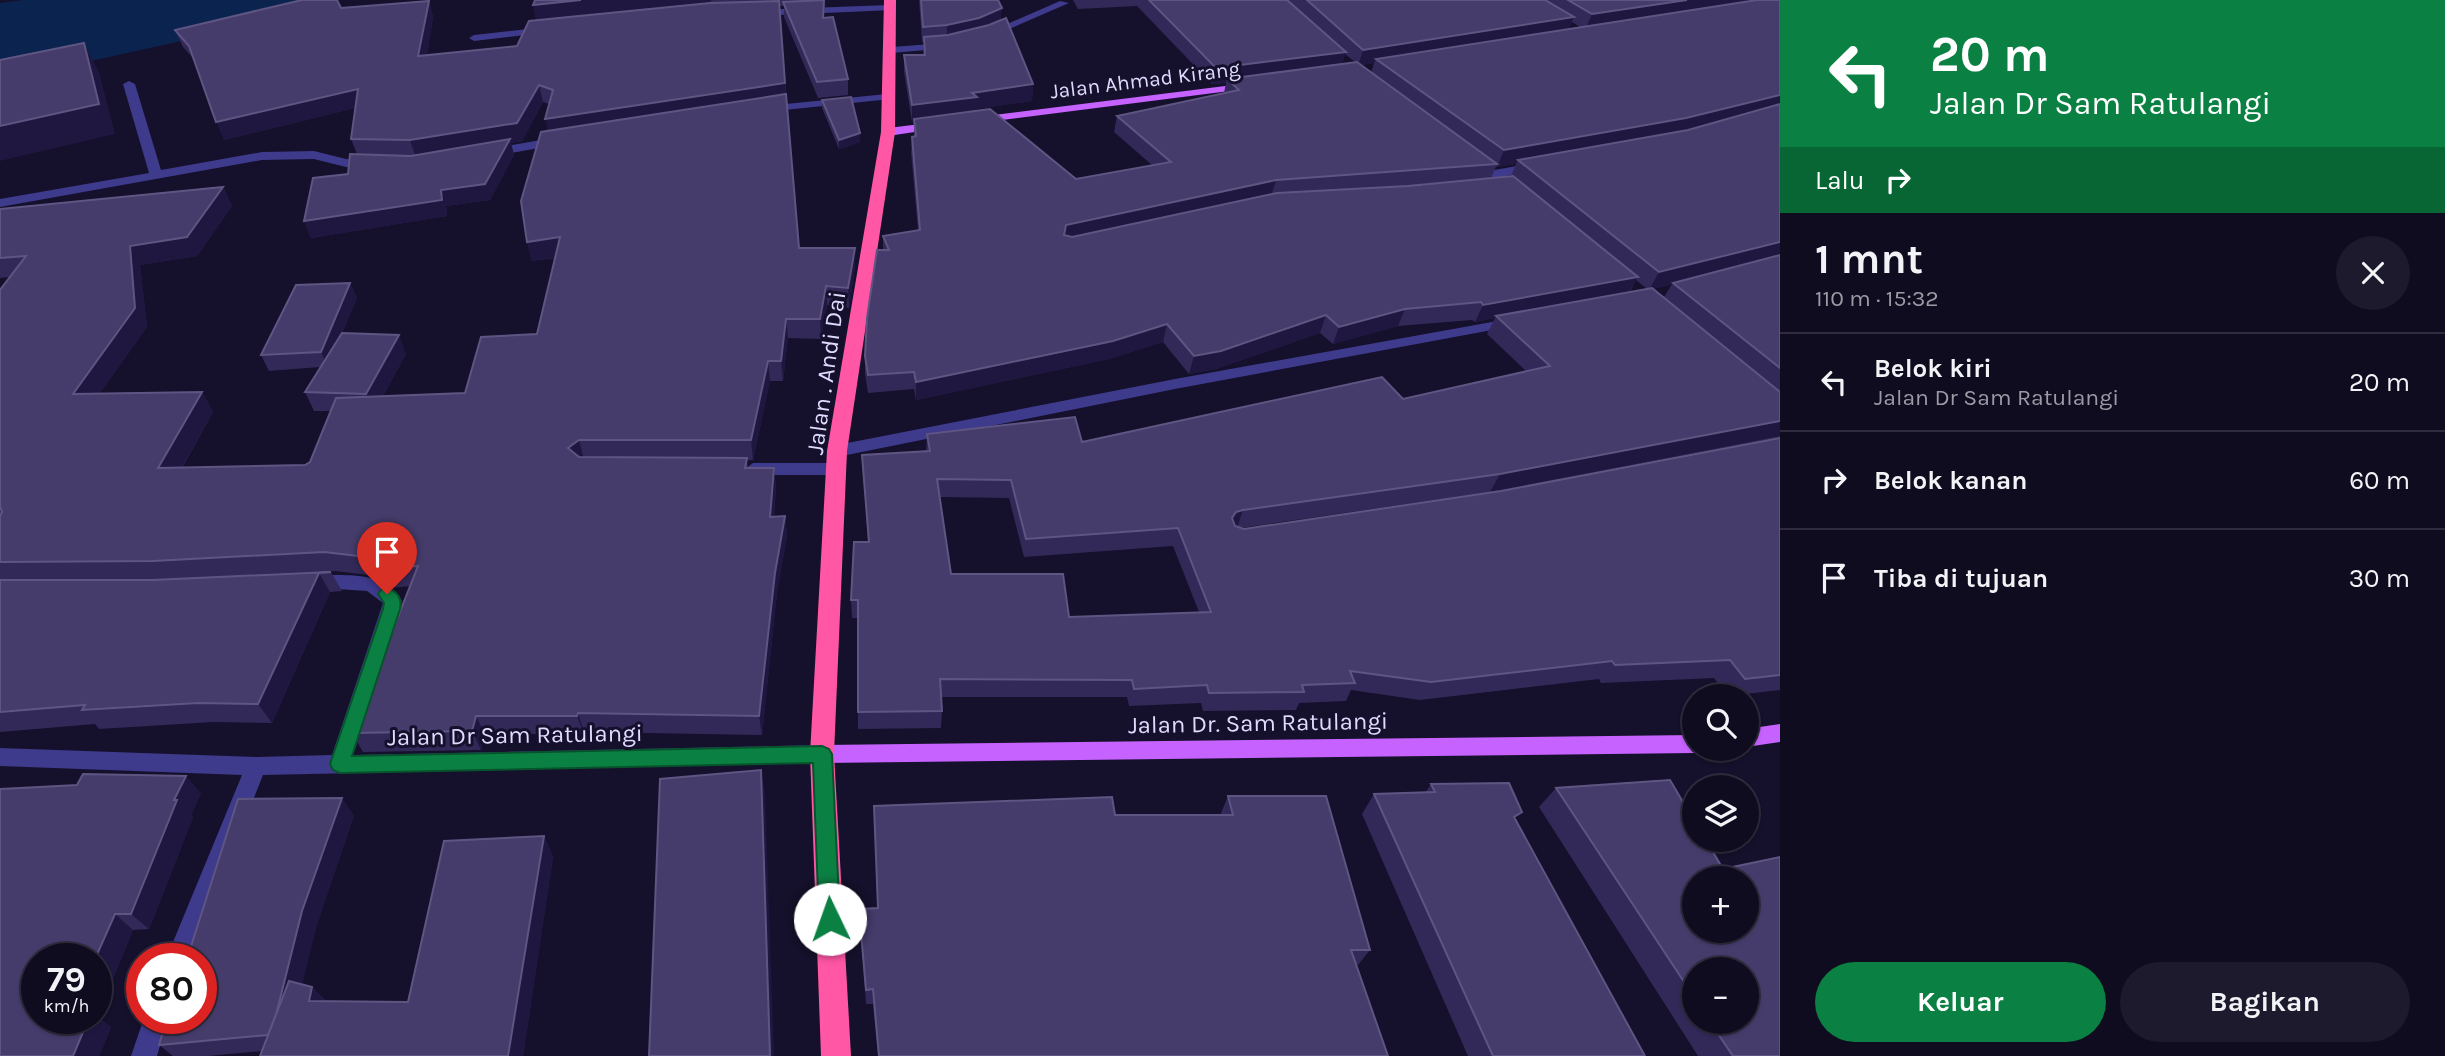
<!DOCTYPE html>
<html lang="id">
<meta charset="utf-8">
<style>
body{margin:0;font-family:Karla,sans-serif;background:#1e1a2d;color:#f1f3f6;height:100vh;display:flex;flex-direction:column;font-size:26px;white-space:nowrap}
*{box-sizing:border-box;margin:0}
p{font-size:23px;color:#9c9ba5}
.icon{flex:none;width:38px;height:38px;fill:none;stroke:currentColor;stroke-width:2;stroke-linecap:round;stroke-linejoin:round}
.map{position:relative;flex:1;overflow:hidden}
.details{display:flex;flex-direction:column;background:#100c20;width:665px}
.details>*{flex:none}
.hud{background:#0b8043;color:#fff;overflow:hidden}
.fabs{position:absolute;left:1682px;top:684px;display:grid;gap:14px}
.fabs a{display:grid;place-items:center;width:77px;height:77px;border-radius:50%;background:#100c20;box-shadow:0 2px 5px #0004,0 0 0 2px #302c3e;font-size:35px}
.speed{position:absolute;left:21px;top:943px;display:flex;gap:14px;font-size:35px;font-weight:700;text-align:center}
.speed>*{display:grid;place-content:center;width:91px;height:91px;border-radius:50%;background:#100c20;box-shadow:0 2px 5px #0004,0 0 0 2px #302c3e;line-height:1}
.speed small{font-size:18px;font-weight:400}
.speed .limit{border:10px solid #d22;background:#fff;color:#111}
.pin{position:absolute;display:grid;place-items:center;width:60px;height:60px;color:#fff;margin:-72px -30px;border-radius:50% 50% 50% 0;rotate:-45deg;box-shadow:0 0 7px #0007}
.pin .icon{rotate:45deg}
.me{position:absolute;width:77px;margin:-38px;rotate:357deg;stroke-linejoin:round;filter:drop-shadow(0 0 5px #0008)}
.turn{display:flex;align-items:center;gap:24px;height:147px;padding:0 35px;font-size:32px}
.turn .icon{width:91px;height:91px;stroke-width:2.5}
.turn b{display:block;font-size:49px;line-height:60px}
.then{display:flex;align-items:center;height:66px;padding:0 35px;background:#0003;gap:14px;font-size:26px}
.round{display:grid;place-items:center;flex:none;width:74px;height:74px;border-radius:37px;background:#1e1a2d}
.summary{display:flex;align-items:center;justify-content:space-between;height:119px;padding:0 35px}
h1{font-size:42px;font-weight:700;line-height:52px}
.button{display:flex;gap:14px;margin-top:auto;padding:14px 35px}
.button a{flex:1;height:80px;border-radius:42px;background:#0b8043;color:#fff;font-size:28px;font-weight:700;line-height:80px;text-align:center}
.button a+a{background:#1e1a2d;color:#f1f3f6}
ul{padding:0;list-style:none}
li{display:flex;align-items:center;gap:21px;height:98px;padding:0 35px;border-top:2px solid #302c3e}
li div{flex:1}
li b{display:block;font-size:26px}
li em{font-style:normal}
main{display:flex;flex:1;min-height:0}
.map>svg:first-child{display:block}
</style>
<main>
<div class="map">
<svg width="1780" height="1056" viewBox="0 0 1780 1056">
<rect width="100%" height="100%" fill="#15102b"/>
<polygon fill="#0b244f" points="23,0 330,0 213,34 0,81 0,3"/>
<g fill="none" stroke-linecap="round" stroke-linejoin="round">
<g fill="#3e3a8c" fill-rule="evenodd">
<polygon points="1060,1 1069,3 991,37 982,35"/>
<polygon points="889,5 893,6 893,10 757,16 752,13 757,10"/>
<polygon points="547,27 552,30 551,32 474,41 469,38 474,35"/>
<polygon points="946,43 951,46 950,48 891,53 886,50 891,47"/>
<polygon points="129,81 135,84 161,170 262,152 314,151 346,159 371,161 377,165 371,169 346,167 314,159 262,160 0,207 0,199 149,173 123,84"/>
<polygon points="887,94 893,97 891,99 765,112 759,109 765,106"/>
<polygon points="558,137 562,138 562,144 489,157 483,153 489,149"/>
<polygon points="1535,163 1541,167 1539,170 1494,178 1488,174 1494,170"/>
<polygon points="1514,318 1521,322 1519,325 1175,389 837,457 829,451 837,445 1175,379"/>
<polygon points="753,463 837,463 845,469 837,475 753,475 745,469"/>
<path d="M312 575C342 576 385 569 402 601L353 755 822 745 829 748 832 754 829 760 822 763 263 775 190 959H166L242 775 0 766V748L256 757 332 755 383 603 367 591 306 587 303 582 306 577Z"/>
<polygon points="144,1018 168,1018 157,1056 131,1056"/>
</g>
<g fill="#c662ff" fill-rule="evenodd">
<polygon points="1249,83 1255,86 1253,88 978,123 972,120 978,117"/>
<polygon points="937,122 943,126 941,128 888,136 882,132 888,128"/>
<polygon points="1780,724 1780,742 1746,747 1746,729"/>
<polygon points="1694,735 1694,749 1702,749 1694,753 822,763 815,760 812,754 815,748 822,745"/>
</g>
<polygon fill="#ff56a5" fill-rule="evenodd" points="884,0 896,0 895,132 847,451 834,754 851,1056 821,1056 810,754 827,451 881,132"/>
</g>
<g fill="#332959" fill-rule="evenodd">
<polygon points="535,0 825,0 824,18 848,79 848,95 818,98 784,17 784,6 780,6 779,4 799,248 855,267 849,308 827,305 821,339 788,338 783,381 770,381 753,460 747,460 748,468 774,468 776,487 774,517 785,516 787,536 777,592 762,735 584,732 584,734 485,734 481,750 363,752 352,733 410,586 391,588 377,576 335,571 273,575 331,572 342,591 330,592 272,723 213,722 99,729 95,724 0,732 0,290 10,277 0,278 0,209 223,187 232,206 197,256 140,265 147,327 100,393 202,392 213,412 182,468 305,465 310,462 331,411 314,411 305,392 320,367 269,371 261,355 350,283 357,298 342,333 406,354 383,396 465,393 537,334 555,258 532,261 527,242 547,131 549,104 543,102 522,141 511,143 514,155 490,200 446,206 447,216 311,238 304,221 348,174 357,154 351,139 355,108 224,140 194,59 183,47 175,30 341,8 429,1 433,17 427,55 517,46 536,20"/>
<path d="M919 0H998L1001 20 1033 84 1032 101 976 109V111L1076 179 1152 165 1114 132 1117 116 1224 93 1226 83 1212 84 1137 6 1078 9 1073 0H1780V437L1490 492 1240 528 1244 529 1501 491 1780 438V690L1728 696 1714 678 1601 683 1599 679 1420 700 1351 690 1346 701 1299 703 1296 710 1203 711 1201 703 1129 706 1127 697H941L942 711 941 728 858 729V618H852L851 600 868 542 862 455 926 452 927 434 1082 442 1403 399 1526 371 1487 334 1495 318 1475 322 1472 320 1398 326 1333 344 1320 333 1216 369 1189 374 1163 342 1109 359 916 400 914 389 868 393 865 374V356L883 250V236L918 230 911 153 912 137 914 136V122H912L904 72V55H923L924 42H922ZM1572 22 1580 27 1569 29ZM1345 54 1355 62 1342 64ZM1374 63 1371 73 1361 65ZM1516 164 1511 176 1491 178 1496 167ZM1636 280 1647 289 1630 292ZM1672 284 1664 297 1653 289ZM940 497 1009 498 1024 557 1173 546 1199 612 1069 617 951 574Z"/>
<polygon points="822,100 860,133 860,142 839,149 822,108"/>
<polygon points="1431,784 1515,820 1645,1056 1468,1056 1362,814 1374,794 1425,793"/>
<polygon points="77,785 201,793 191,815 193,817 149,929 133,930 97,1017 111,1027 99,1056 0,1056"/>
<path d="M1556 788 1723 869 1780 1056H1698L1539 807ZM1694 970 1746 1022H1694Z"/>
<polygon points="1228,796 1370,950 1358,965 1356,965 1388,1056 878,1056 873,1004 866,1004 859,909 877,908 1115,815 1222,815 1221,813"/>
<polygon points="354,815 316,927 302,984 312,987 326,1001 408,1002 544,836 553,857 523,1056 260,1056 262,1051 208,1056 173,1056 159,1045"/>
</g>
<g fill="#1f173f">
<polygon points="581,0 711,0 712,8 537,26 533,5"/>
<polygon points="1687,0 1780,0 1585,30 1592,14"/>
<polygon points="429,1 433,17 424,73 418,56"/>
<polygon points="1002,8 1000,23 947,40 947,25"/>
<polygon points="1574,17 1567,33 1376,59 1374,63 1358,66 1363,50"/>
<polygon points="84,43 99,72 115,134 0,161 0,126"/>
<polygon points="1346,52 1341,68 1227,79 1226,83 1212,84 1216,68"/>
<polygon points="785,83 787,101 549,137 545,119"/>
<polygon points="1033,84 1032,101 976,109 976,114 912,122 912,105 972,93"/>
<polygon points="539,85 543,102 522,141 511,143 514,155 490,200 446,206 447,216 311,238 304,221 416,158 410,140"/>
<polygon points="358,89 364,106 224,140 216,122"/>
<polygon points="1780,95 1780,108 1676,135 1518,160 1516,164 1497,167 1504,150"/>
<polygon points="860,133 860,142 839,149 839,140"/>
<polygon points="1276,180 1271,196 1063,242 1066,225"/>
<polygon points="223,187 232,206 197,256 140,265 147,327 86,413 73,394 130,246"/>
<polygon points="560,237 565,256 532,261 527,242"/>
<polygon points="1780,242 1780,257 1673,283 1672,284 1649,290 1659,272"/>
<polygon points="855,248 855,267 849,308 848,288"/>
<polygon points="1638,277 1628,294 1496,316 1495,318 1475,322 1483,305"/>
<polygon points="350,283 357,298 328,367 321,352"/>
<polygon points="826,286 827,305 821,339 820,319"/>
<polygon points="1405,309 1398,326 1333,344 1339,327"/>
<polygon points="1326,315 1320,333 1216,369 1189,374 1194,356"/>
<polygon points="786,319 788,338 783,381 781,361"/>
<polygon points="1167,324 1163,342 1109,359 916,400 916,382"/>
<polygon points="399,335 406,354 374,413 366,394"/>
<polygon points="768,361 770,381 753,460 751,440"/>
<polygon points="202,392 213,412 170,488 158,468"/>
<polygon points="1780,421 1780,436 1490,492 1500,474"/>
<polygon points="579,440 584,459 573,468 568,448"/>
<polygon points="774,468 776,487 772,536 770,517"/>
<polygon points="1243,510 1237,528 1226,537 1232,518 1236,512"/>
<polygon points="785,516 787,536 777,592 762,735 759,716 775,573"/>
<polygon points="319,573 330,592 272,723 258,704"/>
<polygon points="578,713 584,732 584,734 577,716"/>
<polygon points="476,716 485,734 481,750 472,731"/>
<polygon points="761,770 765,791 774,1056 770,1056"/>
<polygon points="186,776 201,793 191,815 193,817 149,929 131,914 174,800"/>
<polygon points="342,798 354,815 316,927 286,1049 271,1035 302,911"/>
<polygon points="544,836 553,857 523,1056 508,1056"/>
<polygon points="115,914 133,930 97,1017 111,1027 99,1056 73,1056 79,1018 96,1018 95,959"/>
<polygon points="312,987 330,1006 309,1001"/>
</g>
<g fill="#453c6b" stroke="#5e5582" stroke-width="2" fill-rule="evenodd">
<polygon points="302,0 337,0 341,8 429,1 418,56 517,46 529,21 710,3 779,1 785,83 545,119 553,90 539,85 517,123 410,140 351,139 358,89 216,122 189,46 175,30"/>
<polygon points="535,0 581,0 533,5"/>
<polygon points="824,0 823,18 833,17 848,79 817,82 783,2"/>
<polygon points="921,0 998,0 1002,8 979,18 947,25 923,27"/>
<polygon points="1149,0 1287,0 1346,52 1216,68"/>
<polygon points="1307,0 1545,0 1574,17 1363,50"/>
<polygon points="1568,0 1687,0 1592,14"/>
<polygon points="1757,0 1780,0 1780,95 1686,118 1504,150 1376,59"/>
<polygon points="1006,18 1033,84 972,93 977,97 912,105 904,55 925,55 924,37 948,35 989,25"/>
<polygon points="84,43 99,104 0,126 0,60"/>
<polygon points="1357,62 1497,164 1276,180 1066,225 1064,235 1072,237 1277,193 1408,186 1513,176 1638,277 1483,305 1481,302 1405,309 1339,327 1326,315 1221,351 1194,356 1167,324 1113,341 916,382 914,372 868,375 865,356 867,318 877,250 889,250 883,236 920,230 912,137 916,136 914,119 990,109 1076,179 1171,162 1117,116 1239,90 1227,79"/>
<polygon points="786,94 799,248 855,248 848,288 826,286 820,319 786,319 781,361 768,361 751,440 579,440 568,448 579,457 747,458 745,468 774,468 770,517 785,516 775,573 759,716 578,713 577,716 476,716 472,731 352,733 418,566 381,568 367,557 324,552 153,561 0,562 0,516 2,512 0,506 0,290 26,256 0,258 0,209 223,187 187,237 130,246 135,308 73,394 202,392 158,468 305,465 310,462 336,398 465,393 481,337 537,334 560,237 527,242 521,201 541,132"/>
<polygon points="851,97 860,133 839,140 822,100"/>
<polygon points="1780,104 1780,242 1659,272 1518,160 1688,130"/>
<polygon points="510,139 485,184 441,190 442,200 304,221 313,178 348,174 350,154 411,156"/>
<polygon points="1780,255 1780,368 1673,283"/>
<polygon points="350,283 321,352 261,355 296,285"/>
<path d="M1652 288 1780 392V421L1500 474 1243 510 1236 512 1232 518 1235 526 1244 529 1501 491 1780 438V675L1745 679 1730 660 1615 665 1612 661 1431 682 1350 671 1355 683 1302 685 1304 692 1209 693 1207 685 1134 689 1132 680 940 679 942 711 858 712V600H851L854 542H869L862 455 930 451 927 434 1075 417 1082 442 1382 377 1403 399 1550 366 1496 316ZM937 479 1011 480 1026 539 1178 528 1211 612 1069 617 1063 574H951Z"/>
<polygon points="342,333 399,335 366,394 305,392"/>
<polygon points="331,572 319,573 258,704 198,703 82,710 85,705 0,712 0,580 153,580"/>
<polygon points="761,770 770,1056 649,1056 660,779"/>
<polygon points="83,774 186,776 174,800 177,800 131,914 115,914 95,959 37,959 37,1018 89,1018 73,1056 0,1056 0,789 77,785"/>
<path d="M1670 780 1694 821V840H1706L1723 869 1780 857V1056H1733L1710 1022H1746V970H1694V997L1556 788ZM1694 878H1746V931H1694Z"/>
<polygon points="1509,783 1522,812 1514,817 1645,1056 1493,1056 1374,794 1435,792 1431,784"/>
<polygon points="1228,796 1326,796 1370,950 1351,950 1388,1056 879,1056 873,989 866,990 859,909 878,908 874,806 1112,797 1115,815 1233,815"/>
<polygon points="342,798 302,911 276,1015 268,1035 159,1045 167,1018 201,1018 201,959 187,959 238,799"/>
<polygon points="544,836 508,1056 260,1056 289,981 312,987 309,1001 408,1002 444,841"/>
</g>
<path fill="#0b8043" stroke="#07532c" stroke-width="2" d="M387 588C397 591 402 598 400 609L352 756 822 746 829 749 832 754 840 919 837 926 830 929 822 926 819 919 813 763 340 773 333 770 330 764 383 609 384 603 378 594 381 590Z"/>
<g text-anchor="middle" stroke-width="6" stroke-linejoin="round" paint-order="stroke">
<g font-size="21" fill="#dfdbff" stroke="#15102b">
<text transform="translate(1145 80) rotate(-7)" y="7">Jalan Ahmad Kirang</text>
</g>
<g font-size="24" fill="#dfdbff" stroke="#15102b">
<text transform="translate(826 373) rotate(-82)" y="8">Jalan . Andi Dai</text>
<text transform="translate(1258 723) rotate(-1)" y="8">Jalan Dr. Sam Ratulangi</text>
<text transform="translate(515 735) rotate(-1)" y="8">Jalan Dr Sam Ratulangi</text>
</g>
</g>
</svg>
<div class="fabs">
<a><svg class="icon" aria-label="search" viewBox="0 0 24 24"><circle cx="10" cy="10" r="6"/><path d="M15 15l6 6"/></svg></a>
<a><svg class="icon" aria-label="layers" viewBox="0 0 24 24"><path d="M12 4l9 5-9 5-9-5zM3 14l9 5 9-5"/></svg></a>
<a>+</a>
<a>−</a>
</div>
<div class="speed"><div>79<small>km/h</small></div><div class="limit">80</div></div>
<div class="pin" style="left:387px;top:594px;background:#d93025"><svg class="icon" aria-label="arrive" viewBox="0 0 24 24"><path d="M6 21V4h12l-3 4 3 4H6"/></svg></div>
<svg class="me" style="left:830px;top:919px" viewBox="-20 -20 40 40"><circle r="19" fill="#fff"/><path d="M0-13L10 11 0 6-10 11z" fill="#0b8043"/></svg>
</div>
<section class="details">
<div class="hud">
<div class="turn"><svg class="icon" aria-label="left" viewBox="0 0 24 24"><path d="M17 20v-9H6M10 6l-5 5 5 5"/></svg><div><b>20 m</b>Jalan Dr Sam Ratulangi</div></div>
<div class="then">Lalu<svg class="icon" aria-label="right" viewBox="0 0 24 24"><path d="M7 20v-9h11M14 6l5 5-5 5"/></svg></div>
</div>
<div class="summary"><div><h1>1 mnt</h1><p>110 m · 15:32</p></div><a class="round"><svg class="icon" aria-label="close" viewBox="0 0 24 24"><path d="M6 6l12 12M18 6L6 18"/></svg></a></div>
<ul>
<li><svg class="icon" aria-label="left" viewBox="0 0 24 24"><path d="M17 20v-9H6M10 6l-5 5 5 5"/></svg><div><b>Belok kiri</b><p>Jalan Dr Sam Ratulangi</p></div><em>20 m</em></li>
<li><svg class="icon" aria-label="right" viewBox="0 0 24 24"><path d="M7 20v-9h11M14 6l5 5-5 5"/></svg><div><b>Belok kanan</b></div><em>60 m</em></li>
<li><svg class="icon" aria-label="arrive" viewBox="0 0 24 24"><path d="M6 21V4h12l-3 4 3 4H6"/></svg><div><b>Tiba di tujuan</b></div><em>30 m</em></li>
</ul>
<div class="button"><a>Keluar</a><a>Bagikan</a></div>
</section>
</main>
